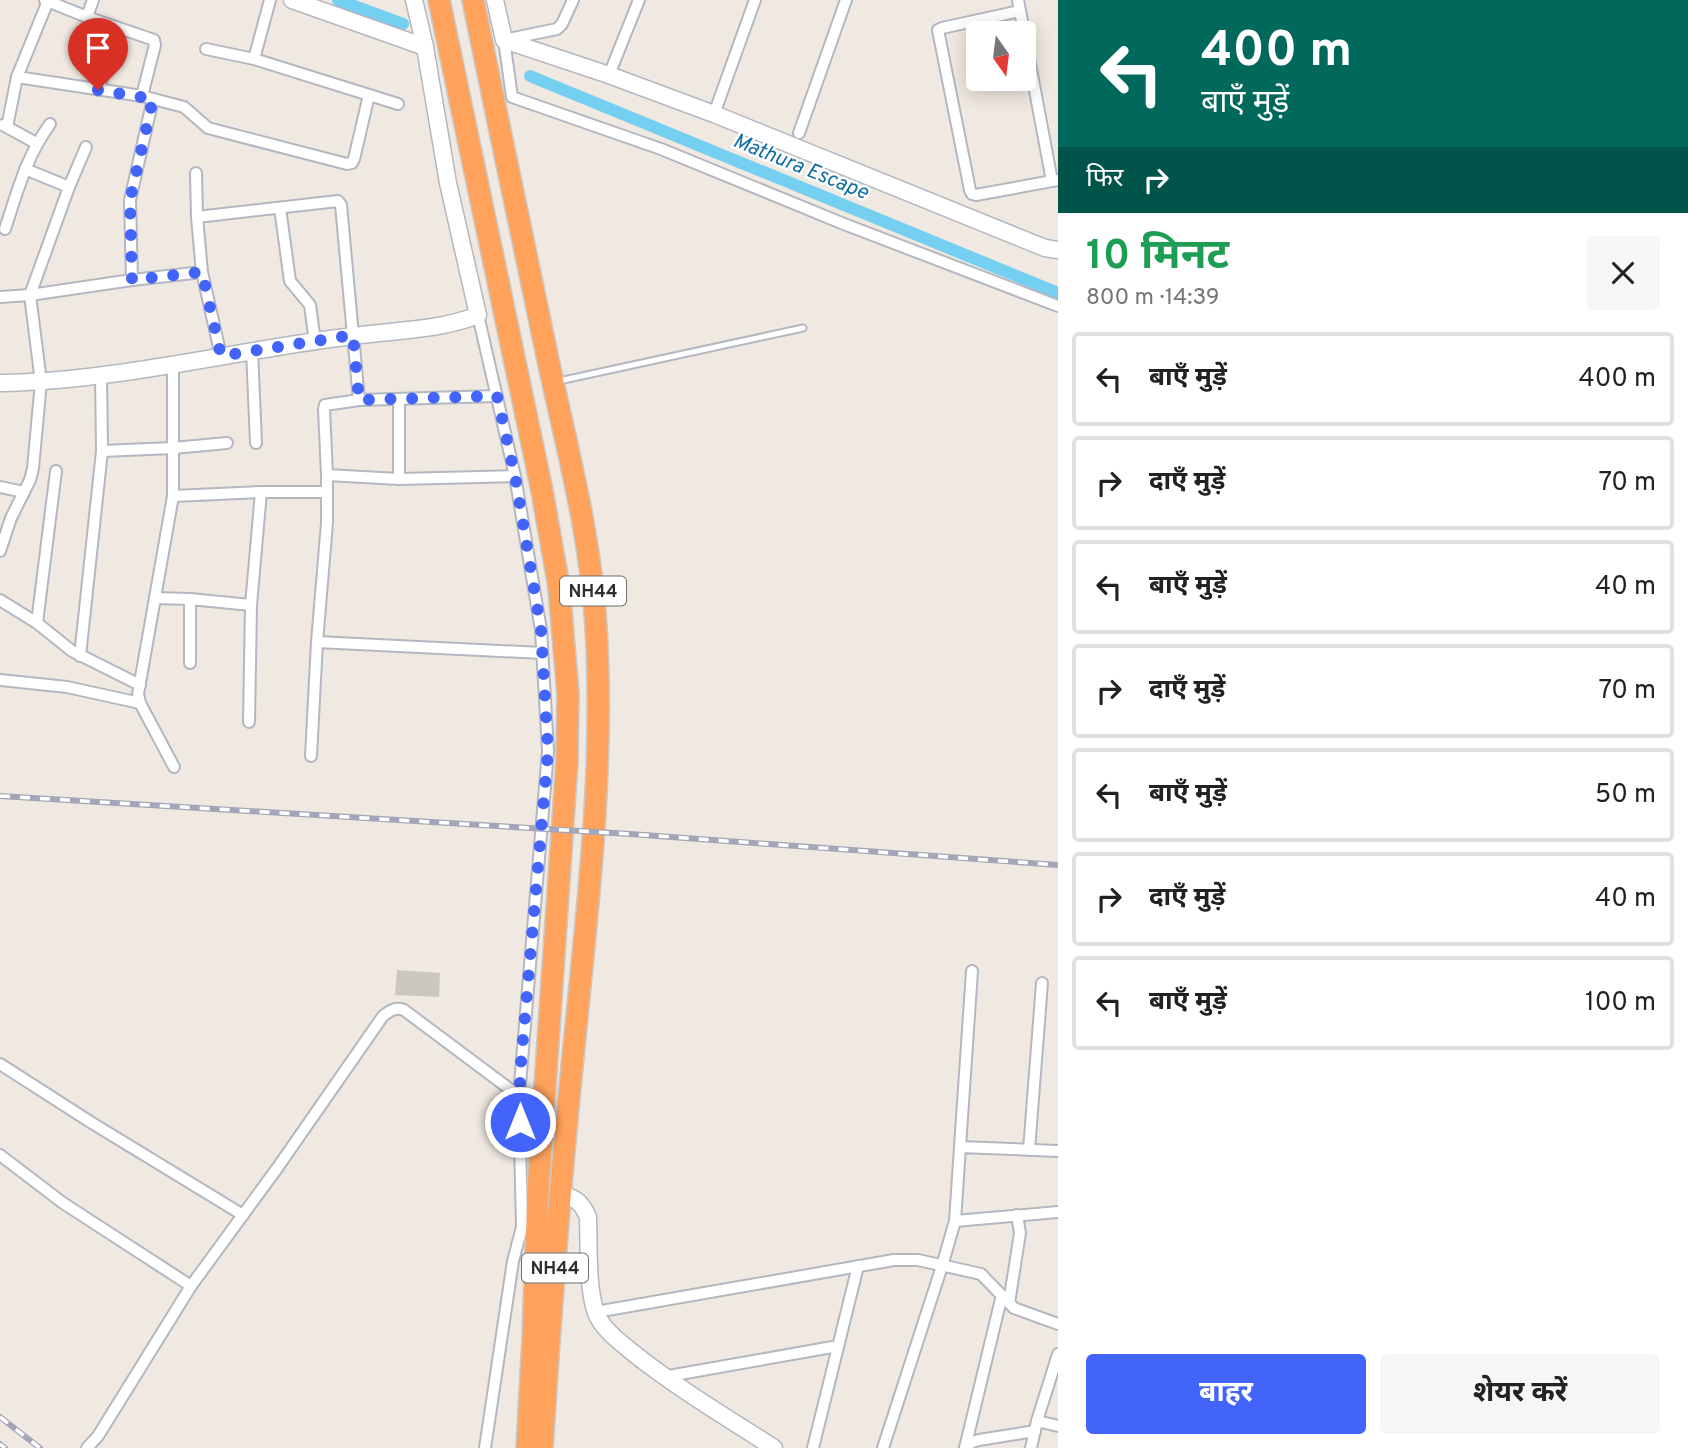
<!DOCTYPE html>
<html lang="hi">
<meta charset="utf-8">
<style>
body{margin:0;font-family:Overpass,"Noto Sans Devanagari",sans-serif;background:#f6f6f6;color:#222;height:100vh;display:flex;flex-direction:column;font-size:26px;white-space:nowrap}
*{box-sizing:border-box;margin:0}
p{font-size:23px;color:#767676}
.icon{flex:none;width:38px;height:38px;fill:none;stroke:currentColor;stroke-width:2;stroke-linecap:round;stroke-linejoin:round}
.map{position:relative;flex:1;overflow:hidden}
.panel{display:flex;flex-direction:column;background:#fff;width:630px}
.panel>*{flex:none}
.top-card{background:#00695c;color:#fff;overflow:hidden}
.needle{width:46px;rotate:166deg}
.controls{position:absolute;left:966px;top:21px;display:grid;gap:14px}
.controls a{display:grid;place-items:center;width:70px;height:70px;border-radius:7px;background:#fff;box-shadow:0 4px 18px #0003;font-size:35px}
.pin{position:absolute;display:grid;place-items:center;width:60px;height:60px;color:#fff;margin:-72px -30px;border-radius:50% 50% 50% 0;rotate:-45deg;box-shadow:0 0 7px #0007}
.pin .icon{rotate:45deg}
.me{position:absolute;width:77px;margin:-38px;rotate:0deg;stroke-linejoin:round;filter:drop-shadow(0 0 5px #0008)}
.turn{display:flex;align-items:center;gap:24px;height:147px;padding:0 28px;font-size:32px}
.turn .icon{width:91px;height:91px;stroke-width:2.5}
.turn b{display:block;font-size:49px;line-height:60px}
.then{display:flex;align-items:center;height:66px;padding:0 28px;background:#0003;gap:14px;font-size:26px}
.round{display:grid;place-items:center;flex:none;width:74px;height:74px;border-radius:7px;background:#f6f6f6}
.overview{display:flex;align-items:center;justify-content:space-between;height:119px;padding:0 28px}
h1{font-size:42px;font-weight:700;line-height:52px;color:#1e9e55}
.button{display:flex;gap:14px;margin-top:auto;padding:14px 28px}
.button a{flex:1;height:80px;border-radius:7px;background:#4264fb;color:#fff;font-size:28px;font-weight:700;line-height:80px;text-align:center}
.button a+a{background:#f6f6f6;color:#222}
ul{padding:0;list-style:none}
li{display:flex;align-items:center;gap:21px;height:94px;margin:0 14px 10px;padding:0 14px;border:4px solid #e0e0e0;border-radius:7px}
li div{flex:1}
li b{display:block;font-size:26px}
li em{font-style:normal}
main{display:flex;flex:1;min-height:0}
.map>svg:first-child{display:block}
</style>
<main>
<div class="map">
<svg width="1058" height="1448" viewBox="0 0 1058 1448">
<rect width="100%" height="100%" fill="#efe9e1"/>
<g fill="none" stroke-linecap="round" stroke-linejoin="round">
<g stroke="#75cff0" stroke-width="12">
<polyline points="338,0 403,24"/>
<polyline points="530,76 1058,293"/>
</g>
</g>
<polygon fill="#cbc7bf" points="397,970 440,973 439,997 395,995"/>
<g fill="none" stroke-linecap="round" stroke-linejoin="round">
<defs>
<polyline id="lane" points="559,381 803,328"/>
<g id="street">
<polyline points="45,0 87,17 154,40 155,45 142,96"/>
<polyline points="573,0 562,24 557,29 504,40 512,97 661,149 844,224 1058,306"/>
<polyline points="1018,0 1052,181"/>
<polyline points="48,1 17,77 142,96 184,107 208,128 347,164 352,163 354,159 369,95"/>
<polyline points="1020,11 942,28 938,30 970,190 972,194 976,195 1058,180"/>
<polyline points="87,17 93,0"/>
<polyline points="206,49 254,59 398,104"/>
<polyline points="254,59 270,0"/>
<polyline points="609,75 639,0"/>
<polyline points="98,90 120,29"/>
<polyline points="714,114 755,0"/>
<polyline points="3,125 36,143"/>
<polyline points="7,127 17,77"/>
<polyline points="799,133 846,0"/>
<polyline points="25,169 69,187"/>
<polyline points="196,173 197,217 202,272 221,356"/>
<polyline points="280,208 290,281 310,305 315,342"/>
<polyline points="197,217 338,201 341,205 359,400"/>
<path d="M5 229C18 190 26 157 50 124"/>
<polyline points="132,280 130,200 153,99"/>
<polyline points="0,297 30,295 132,280 202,272"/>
<polyline points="478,315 515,476 541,630 548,751 519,1096 522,1227 513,1261 485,1448"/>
<polyline points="252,350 256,443"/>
<polyline points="173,364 173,496 138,694 140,703 174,767"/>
<polyline points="399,399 399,479"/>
<polyline points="102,451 173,448 227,443"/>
<polyline points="327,475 399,479 515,476"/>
<polyline points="0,487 24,492"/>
<polyline points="173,496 261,492 327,492"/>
<polyline points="0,551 11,518 30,480 33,468 41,382 30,295 69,187 86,147"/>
<polyline points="155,598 190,599 251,605"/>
<polyline points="0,600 37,623 72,651 140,685"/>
<polyline points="37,623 56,471"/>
<polyline points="317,642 542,653"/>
<polyline points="80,656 102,451 101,374"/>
<polyline points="190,663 190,599"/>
<polyline points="0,680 67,687 140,703"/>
<polyline points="249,722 251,605 261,492"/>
<polyline points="311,756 317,642 327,523 327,475 324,409 325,405 359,400 497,396"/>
<polyline points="0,1064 92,1123 243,1215"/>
<polyline points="960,1147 972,971"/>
<polyline points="1029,1150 1042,983"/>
<polyline points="0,1155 63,1203 191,1286"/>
<polyline points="955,1221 1058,1212"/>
<polyline points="1009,1303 1020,1233 1017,1215"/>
<polyline points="596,1312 894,1260 918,1260 981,1274 1014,1308 1058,1324"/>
<polyline points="663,1377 838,1346"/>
<polyline points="1037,1421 1058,1426"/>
<path d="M87 1448 98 1436 191 1286 278 1167 383 1016C391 1010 395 1007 404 1010L519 1096 543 1105"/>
<polyline points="813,1448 858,1266"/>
<polyline points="883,1448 942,1266 955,1221 960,1147 1058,1151"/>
<polyline points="965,1448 1002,1295"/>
<polyline points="965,1448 972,1442 979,1440 1035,1431"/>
<polyline points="1031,1448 1037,1421 1058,1354"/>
</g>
<g id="secondary">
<polyline points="292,0 425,47"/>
<polyline points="495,0 504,40 609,75 714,114 1045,248 1058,250"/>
<path d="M0 383C118 381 236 350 353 336 395 330 438 331 478 315L448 183 425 47 414 0"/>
<path d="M560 1193C576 1199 581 1201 588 1217 589 1245 587 1288 596 1313 603 1330 619 1341 632 1352 677 1388 726 1417 774 1448"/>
</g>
<g id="highway">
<polyline points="439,0 542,491 559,587 568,694 567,761 538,1190 533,1340 527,1448"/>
<path d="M473 0C498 120 522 240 548 360 567 448 591 537 596 627 605 774 586 921 572 1067 559 1194 550 1321 542 1448"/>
</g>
</defs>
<use href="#lane" stroke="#b4b7c1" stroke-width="9"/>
<use href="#street" stroke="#b4b7c1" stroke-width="14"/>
<use href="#secondary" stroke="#b4b7c1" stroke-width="19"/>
<use href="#highway" stroke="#c9c9c9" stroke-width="24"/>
<use href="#lane" stroke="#fff" stroke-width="5"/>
<use href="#street" stroke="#fff" stroke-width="10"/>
<use href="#secondary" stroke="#fff" stroke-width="16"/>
<use href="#highway" stroke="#ffa35c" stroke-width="21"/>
<defs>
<g id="rail">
<polyline points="0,796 630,834 1058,865"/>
<polyline points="0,1417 40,1448"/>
<polyline points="0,1444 5,1448"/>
</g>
</defs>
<use href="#rail" stroke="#a3a6b8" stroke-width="6"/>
<use href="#rail" stroke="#fff" stroke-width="3.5" stroke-dasharray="10" stroke-linecap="butt"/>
</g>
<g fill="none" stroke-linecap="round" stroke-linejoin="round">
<polyline stroke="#4264fb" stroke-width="12" stroke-dasharray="0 21.6" points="98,90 153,99 130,200 132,280 202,272 221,356 353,335 359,400 497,396 515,476 541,630 548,751 520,1074 520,1122"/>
</g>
<g text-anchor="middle" stroke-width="5" stroke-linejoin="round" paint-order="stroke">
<g fill="#fff" stroke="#6d6d6d" stroke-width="2">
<rect x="560" y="576.5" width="66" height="29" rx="5"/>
<rect x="522" y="1253.5" width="66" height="29" rx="5"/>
</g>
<g font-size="18" font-weight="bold" fill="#2e2e2e">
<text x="593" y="597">NH44</text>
<text x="555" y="1274">NH44</text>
</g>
<g font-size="21" font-style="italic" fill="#0d6fa3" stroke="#fff">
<text transform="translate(801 166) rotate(22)" y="7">Mathura Escape</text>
</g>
</g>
</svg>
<div class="controls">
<a><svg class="needle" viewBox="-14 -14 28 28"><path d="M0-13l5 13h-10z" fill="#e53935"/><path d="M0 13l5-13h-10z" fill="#767676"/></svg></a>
</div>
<div class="pin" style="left:98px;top:90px;background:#d93025"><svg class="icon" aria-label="arrive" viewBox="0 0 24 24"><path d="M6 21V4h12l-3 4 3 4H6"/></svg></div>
<svg class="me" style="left:520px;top:1122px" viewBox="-20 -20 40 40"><circle r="17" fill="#4264fb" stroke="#fff" stroke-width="3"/><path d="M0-11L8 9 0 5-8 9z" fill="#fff"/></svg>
</div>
<section class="panel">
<div class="top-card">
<div class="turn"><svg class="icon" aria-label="left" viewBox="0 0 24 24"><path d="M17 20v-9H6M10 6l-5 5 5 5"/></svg><div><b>400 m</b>बाएँ मुड़ें</div></div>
<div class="then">फिर<svg class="icon" aria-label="right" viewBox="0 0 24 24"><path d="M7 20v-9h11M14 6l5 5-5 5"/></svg></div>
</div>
<div class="overview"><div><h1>10 मिनट</h1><p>800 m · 14:39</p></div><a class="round"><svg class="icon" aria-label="close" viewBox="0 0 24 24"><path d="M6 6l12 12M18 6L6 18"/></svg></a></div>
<ul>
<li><svg class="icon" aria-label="left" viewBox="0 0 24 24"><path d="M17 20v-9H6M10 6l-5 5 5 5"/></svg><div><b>बाएँ मुड़ें</b></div><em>400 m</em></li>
<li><svg class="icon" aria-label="right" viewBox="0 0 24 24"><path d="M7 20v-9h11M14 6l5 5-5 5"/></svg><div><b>दाएँ मुड़ें</b></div><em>70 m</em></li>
<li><svg class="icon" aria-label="left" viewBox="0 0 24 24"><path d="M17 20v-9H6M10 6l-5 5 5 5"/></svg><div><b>बाएँ मुड़ें</b></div><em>40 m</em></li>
<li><svg class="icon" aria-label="right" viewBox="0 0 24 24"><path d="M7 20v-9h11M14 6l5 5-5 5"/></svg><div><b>दाएँ मुड़ें</b></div><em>70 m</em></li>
<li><svg class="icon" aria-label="left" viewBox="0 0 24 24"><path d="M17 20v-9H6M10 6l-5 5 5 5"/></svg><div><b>बाएँ मुड़ें</b></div><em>50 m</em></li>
<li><svg class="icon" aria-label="right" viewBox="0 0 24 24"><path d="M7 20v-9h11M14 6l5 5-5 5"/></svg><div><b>दाएँ मुड़ें</b></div><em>40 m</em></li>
<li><svg class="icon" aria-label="left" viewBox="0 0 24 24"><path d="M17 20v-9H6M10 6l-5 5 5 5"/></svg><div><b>बाएँ मुड़ें</b></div><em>100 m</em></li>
</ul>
<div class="button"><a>बाहर</a><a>शेयर करें</a></div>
</section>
</main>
